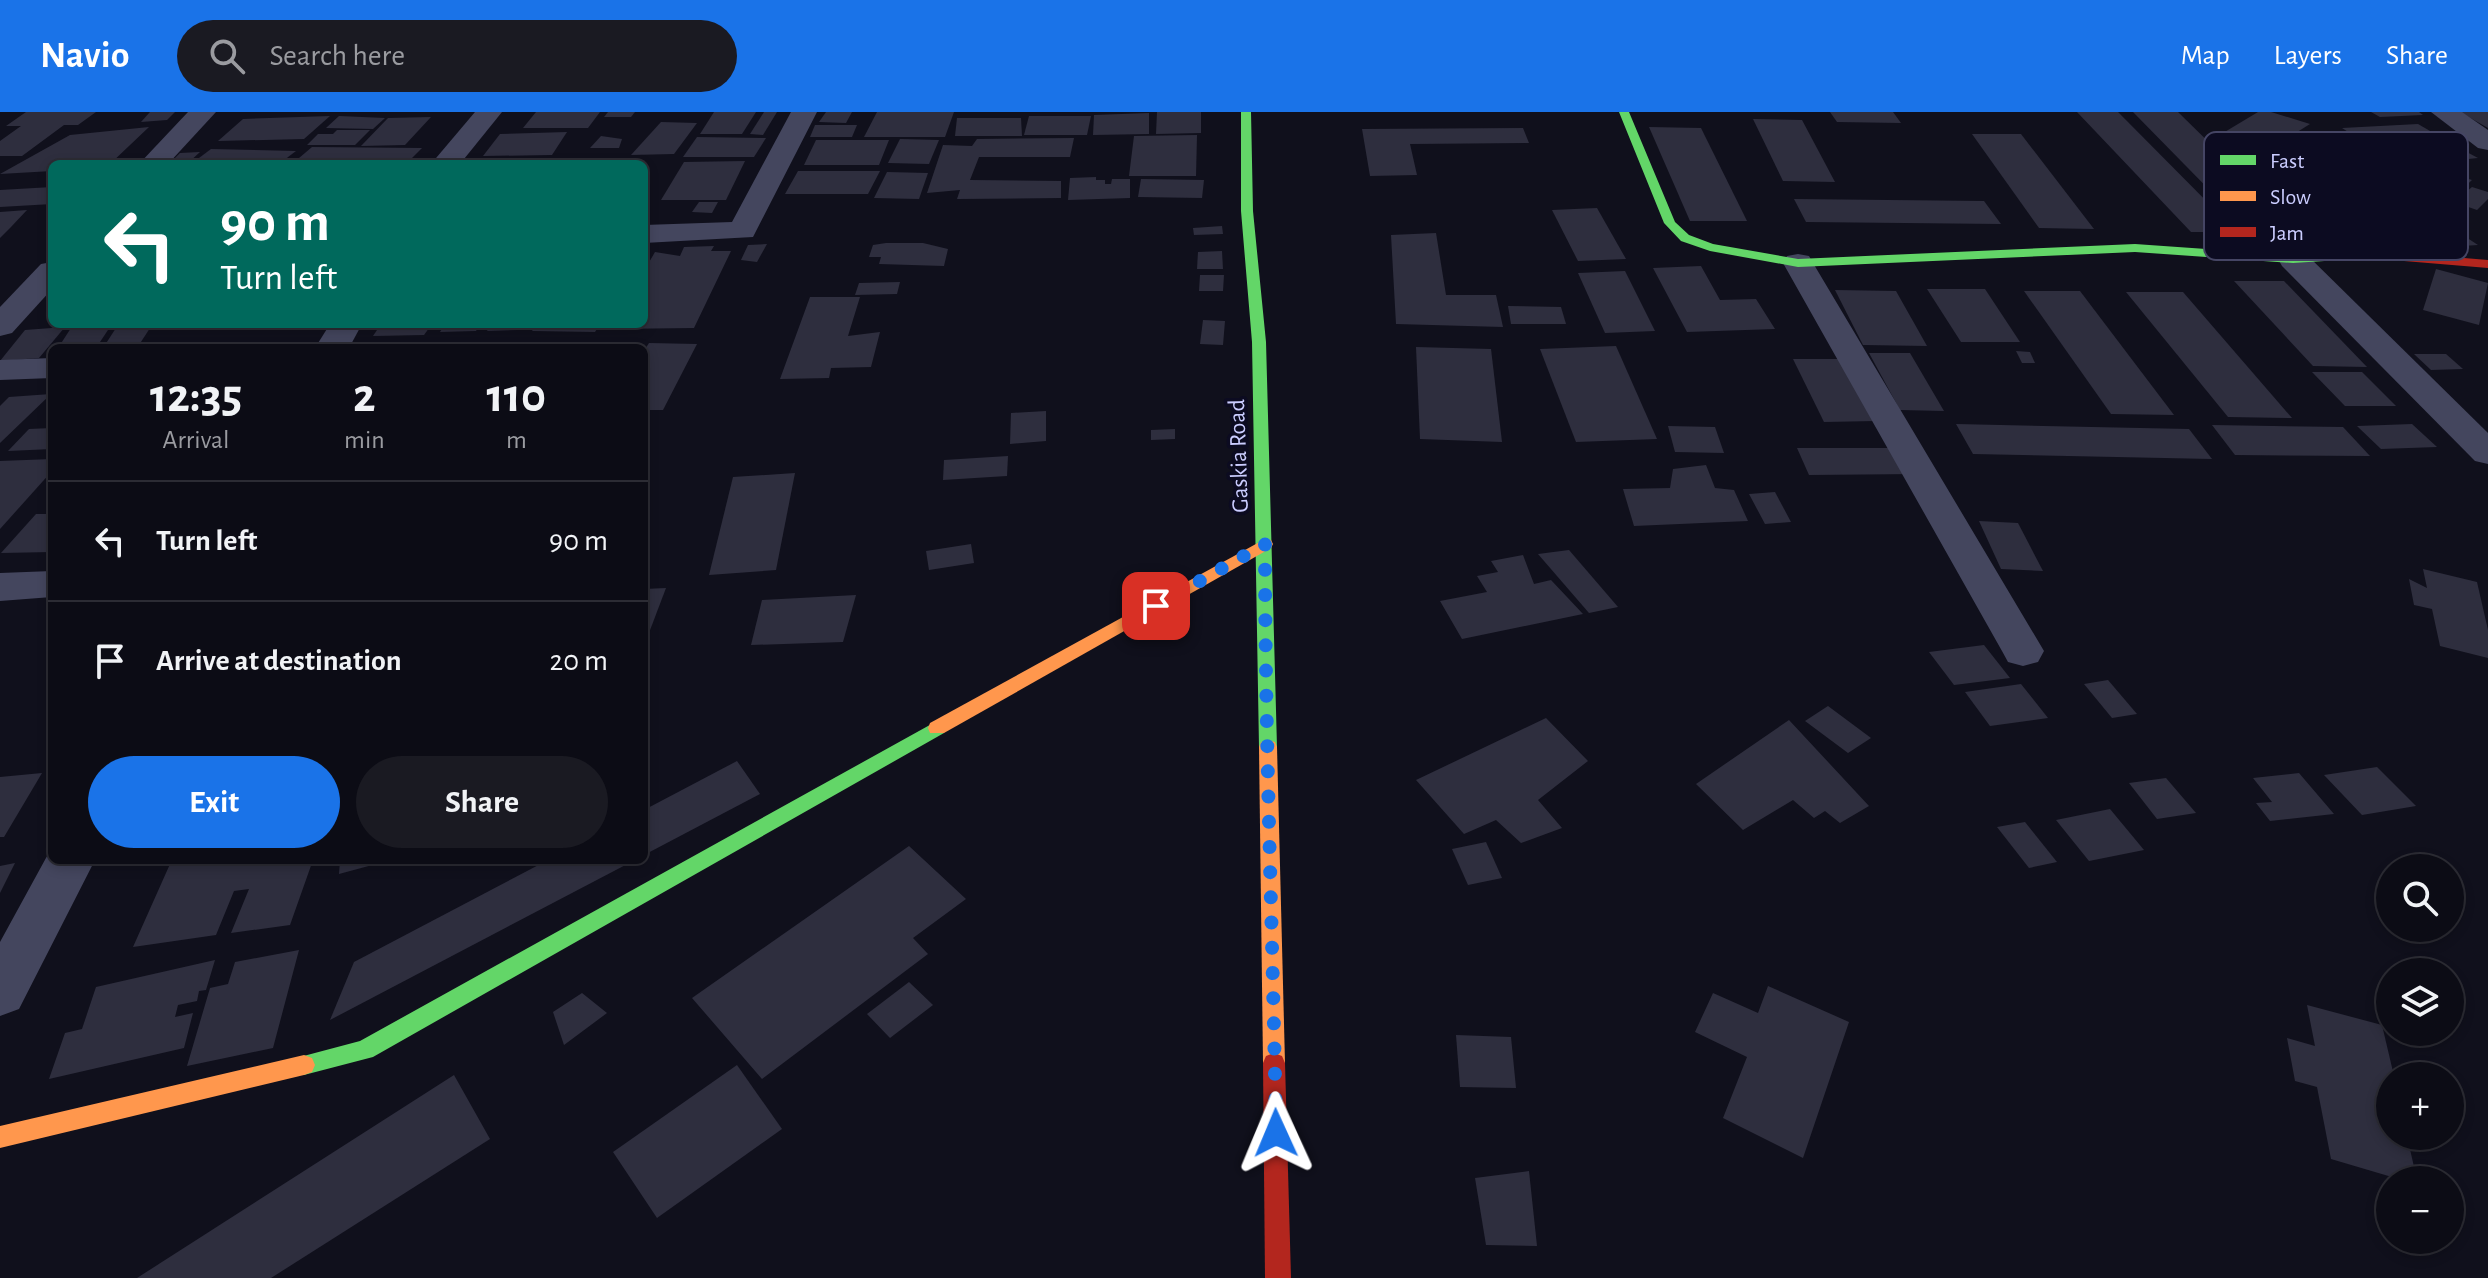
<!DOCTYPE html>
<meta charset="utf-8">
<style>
body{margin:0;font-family:"Alegreya Sans",sans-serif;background:#1a1a22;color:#f1f3f6;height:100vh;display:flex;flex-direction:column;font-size:30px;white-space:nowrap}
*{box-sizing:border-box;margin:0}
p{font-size:26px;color:#9a9ba0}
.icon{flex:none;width:44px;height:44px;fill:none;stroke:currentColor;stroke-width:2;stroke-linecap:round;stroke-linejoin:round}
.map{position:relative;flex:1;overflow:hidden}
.drawer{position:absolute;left:48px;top:232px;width:600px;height:520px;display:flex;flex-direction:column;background:#0c0c15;border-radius:12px;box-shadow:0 4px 12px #0003,0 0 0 2px #2c2c34}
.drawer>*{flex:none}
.hud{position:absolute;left:48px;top:48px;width:600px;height:168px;border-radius:12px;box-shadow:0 4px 12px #0003,0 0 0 2px #2c2c34;background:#00695c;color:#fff;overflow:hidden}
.buttons{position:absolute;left:2376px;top:742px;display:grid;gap:16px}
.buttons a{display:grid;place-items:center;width:88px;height:88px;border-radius:50%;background:#0c0c15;box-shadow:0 4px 12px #0003,0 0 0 2px #2c2c34;font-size:40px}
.pin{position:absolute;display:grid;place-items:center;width:68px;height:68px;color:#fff;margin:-34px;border-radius:16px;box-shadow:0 4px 12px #0006}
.me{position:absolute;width:88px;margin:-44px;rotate:359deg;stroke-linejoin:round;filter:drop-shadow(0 0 6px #0008)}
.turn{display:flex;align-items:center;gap:28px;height:168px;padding:0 40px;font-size:36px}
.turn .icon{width:104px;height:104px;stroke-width:2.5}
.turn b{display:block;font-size:56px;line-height:68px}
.eta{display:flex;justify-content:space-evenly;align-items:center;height:136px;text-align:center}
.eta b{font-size:48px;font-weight:700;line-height:56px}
.primary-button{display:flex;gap:16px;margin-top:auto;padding:16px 40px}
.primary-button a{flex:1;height:92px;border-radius:48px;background:#1a73e8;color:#fff;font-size:32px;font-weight:700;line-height:92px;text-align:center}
.primary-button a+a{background:#1a1a22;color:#f1f3f6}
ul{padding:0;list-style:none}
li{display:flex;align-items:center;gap:24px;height:120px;padding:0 40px;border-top:2px solid #2c2c34}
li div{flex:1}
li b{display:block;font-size:30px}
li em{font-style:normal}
header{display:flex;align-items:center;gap:48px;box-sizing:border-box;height:112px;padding:0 40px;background:#1a73e8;color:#fff}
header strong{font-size:38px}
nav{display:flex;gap:44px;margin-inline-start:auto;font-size:28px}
.search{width:560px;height:72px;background:#1a1a22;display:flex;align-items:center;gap:20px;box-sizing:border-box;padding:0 28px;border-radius:44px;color:#9a9ba0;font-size:30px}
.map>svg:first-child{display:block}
</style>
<header>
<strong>Navio</strong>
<div class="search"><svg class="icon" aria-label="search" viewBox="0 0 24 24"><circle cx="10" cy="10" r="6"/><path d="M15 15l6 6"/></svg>Search here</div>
<nav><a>Map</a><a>Layers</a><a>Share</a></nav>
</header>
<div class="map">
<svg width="2488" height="1166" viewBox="0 0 2488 1166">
<rect width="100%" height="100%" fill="#10101c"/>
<g fill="#2e2e3e">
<polygon points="26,0 96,0 78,13 64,13 22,44 0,44 0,29 21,14 6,14"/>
<polygon points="150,0 175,0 167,8 141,10"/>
<polygon points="536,0 600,0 588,16 523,16"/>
<polygon points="608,0 635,0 631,5 604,5"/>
<polygon points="714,0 756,0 742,22 700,22"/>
<polygon points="764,0 777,0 763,23 750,22"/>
<polygon points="826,0 852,0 846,11 819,10"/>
<polygon points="877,0 954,0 945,25 864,25"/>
<polygon points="1157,0 1201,0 1201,21 1156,22"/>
<polygon points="1830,0 1893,0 1901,11 1837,10"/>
<polygon points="2077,0 2118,0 2237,120 2191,120"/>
<polygon points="2133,0 2178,0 2286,106 2236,105"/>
<polygon points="2258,0 2271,0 2310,12 2270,37 2223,21"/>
<polygon points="2371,0 2419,0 2423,3 2380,5"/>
<polygon points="2460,0 2488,0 2488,16"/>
<polygon points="1149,1 1149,22 1093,23 1094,3"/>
<polygon points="330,4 304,27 218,29 243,7"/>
<polygon points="339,4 385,6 373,17 326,16"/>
<polygon points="1029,4 1091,4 1087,23 1024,23"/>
<polygon points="431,5 405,33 361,34 388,6"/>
<polygon points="957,6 1021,6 1022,24 955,24"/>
<polygon points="1753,7 1802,8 1835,70 1783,69"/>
<polygon points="661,10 697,11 674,42 631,43"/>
<polygon points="2418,12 2444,27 2367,32 2342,16"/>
<polygon points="815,13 857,13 852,25 810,25"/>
<polygon points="149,15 110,52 52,52 52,59 0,62 70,23"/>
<polygon points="1649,15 1701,16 1747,109 1690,109"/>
<polygon points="1523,16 1529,31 1410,32 1417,63 1370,64 1362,17"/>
<polygon points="337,18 370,18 355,33 307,33 318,22 333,22"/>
<polygon points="567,20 552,43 483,44 500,22"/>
<polygon points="1972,22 2021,22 2094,117 2039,116"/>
<polygon points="1197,23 1196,64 1129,64 1134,24"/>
<polygon points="601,24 622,27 619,36 590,36"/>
<polygon points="697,25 766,26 754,45 683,45"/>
<polygon points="1074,26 1070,45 979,45 970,68 1061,69 1061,86 957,87 960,78 927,81 943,33 972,34 977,27"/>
<polygon points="900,27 939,28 929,52 888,51"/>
<polygon points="816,28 889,28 879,53 804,53"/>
<polygon points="2448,30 2478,46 2420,52 2391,36"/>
<polygon points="312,35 422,36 406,52 292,52"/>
<polygon points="211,37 296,39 279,52 191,52"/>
<polygon points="200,40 187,52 169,52 180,41"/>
<polygon points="2339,42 2478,133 2431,136 2296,45"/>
<polygon points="745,49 726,88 661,88 684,50"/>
<polygon points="798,59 880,59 868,82 785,82"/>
<polygon points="887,60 928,61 919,87 874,86"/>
<polygon points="2446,60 2472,68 2458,81 2432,73"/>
<polygon points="1096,65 1096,68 1105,68 1105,72 1111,72 1112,67 1130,67 1130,86 1068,88 1070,66"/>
<polygon points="1141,67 1204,68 1202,86 1138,85"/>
<polygon points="52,75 52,92 0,95 0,78"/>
<polygon points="2472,75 2488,80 2488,87 2477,98 2454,90"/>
<polygon points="1794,87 1984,89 2001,112 1806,110"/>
<polygon points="699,90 718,90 712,101 692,100"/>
<polygon points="1597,96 1626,147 1578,149 1552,98"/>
<polygon points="27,98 11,115 0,126 0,100"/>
<polygon points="1222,114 1223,122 1194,123 1193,116"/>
<polygon points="1436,121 1446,183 1496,183 1503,215 1396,212 1391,123"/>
<polygon points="886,131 923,131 948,137 944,154 879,152 881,145 869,145 873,133"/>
<polygon points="767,132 757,150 741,148 748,133"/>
<polygon points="714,134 711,139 731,139 694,216 611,217 614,212 644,212 644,159 655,140 680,144 684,135"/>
<polygon points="1222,139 1223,157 1197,157 1198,140"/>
<polygon points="1701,154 1720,188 1756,187 1775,217 1687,220 1653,156"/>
<polygon points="2436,157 2488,171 2479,213 2423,198"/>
<polygon points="1625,159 1655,219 1605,221 1578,161"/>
<polygon points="1200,163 1224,163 1223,179 1199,179"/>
<polygon points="2234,169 2284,169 2367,255 2313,254"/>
<polygon points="900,170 897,182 855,183 859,171"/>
<polygon points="1927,177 1985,177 2020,230 1961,230"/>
<polygon points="1835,178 1896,179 1927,234 1863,233"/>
<polygon points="2024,179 2080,179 2174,303 2111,302"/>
<polygon points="2126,180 2183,180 2292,306 2228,305"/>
<polygon points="810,185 860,185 848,224 880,220 871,255 831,256 829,266 780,267"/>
<polygon points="1508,194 1561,195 1566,212 1511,212"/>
<polygon points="1203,208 1225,209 1223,233 1200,232"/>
<polygon points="112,212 96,236 58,236 71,216"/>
<polygon points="381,212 432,212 424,223 373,224"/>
<polygon points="445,212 480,212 476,219 440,220"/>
<polygon points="492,212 522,212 518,218 487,219"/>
<polygon points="537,212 600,212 595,220 532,219"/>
<polygon points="152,213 137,236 103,236 116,216"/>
<polygon points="65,215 39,246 0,249 25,218"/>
<polygon points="649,231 697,232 663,298 644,298 644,239"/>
<polygon points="1616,234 1657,327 1576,330 1540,237"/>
<polygon points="1416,235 1491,237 1502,330 1420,327"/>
<polygon points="2016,239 2030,240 2035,251 2022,251"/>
<polygon points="1869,241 1910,241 1944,299 1900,298"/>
<polygon points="2414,242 2446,242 2463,257 2431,258"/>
<polygon points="1793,247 1842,247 1876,309 1824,310"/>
<polygon points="2312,260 2362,260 2396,294 2345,294"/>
<polygon points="51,282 0,331 0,294 9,285"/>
<polygon points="1046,299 1046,329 1010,332 1011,301"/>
<polygon points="1956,312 2189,317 2212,347 1973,342"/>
<polygon points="2412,312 2437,335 2381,337 2357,314"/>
<polygon points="2212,313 2343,315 2370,344 2235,343"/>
<polygon points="1668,314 1715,315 1724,341 1675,340"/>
<polygon points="52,316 52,337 8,339 29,317"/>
<polygon points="1175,317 1175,327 1151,328 1151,318"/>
<polygon points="1797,336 1903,336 1917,362 1809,363"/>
<polygon points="1008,344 1007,364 943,368 944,348"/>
<polygon points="52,347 52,359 0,417 0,349"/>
<polygon points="1706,353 1715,376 1734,378 1748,409 1634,414 1623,377 1670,376 1673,357"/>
<polygon points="795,361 776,458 709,463 733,365"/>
<polygon points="1775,380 1791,410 1765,412 1749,382"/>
<polygon points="36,402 52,402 52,440 1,441"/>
<polygon points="1979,409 2018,411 2043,459 2001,457"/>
<polygon points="971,432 974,451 929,458 926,439"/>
<polygon points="1569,438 1618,495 1589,501 1538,442"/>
<polygon points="1523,443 1534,472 1551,468 1583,502 1462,527 1440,489 1487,480 1477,464 1498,460 1491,449"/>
<polygon points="2423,457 2477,470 2488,518 2488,546 2440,534 2432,497 2414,493 2409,467 2427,476"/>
<polygon points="666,476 644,534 644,477"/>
<polygon points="856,483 843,530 751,533 762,488"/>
<polygon points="1984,533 2010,566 1954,573 1929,540"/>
<polygon points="2108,568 2137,602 2112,606 2084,572"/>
<polygon points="2021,572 2048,606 1990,614 1965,580"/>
<polygon points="1828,594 1871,626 1848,641 1805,609"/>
<polygon points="1546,606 1588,649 1538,688 1562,716 1521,731 1496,708 1464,722 1416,668"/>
<polygon points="1789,608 1869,694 1840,711 1825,699 1814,706 1793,688 1743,718 1696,672"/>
<polygon points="737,649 760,682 644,743 644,698"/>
<polygon points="2377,655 2416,694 2362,703 2324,663"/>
<polygon points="42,661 4,725 0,725 0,665"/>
<polygon points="2299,661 2334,702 2270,709 2256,691 2272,690 2253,666"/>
<polygon points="2166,666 2196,701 2157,707 2129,671"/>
<polygon points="2110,697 2144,738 2089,749 2056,708"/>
<polygon points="2025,710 2057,750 2029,756 1997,715"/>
<polygon points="1486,730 1502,766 1468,773 1452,737"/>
<polygon points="909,734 966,787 913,826 928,842 762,967 692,886"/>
<polygon points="200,748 313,748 290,813 231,821 249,777 234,779 216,823 133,835 170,752"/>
<polygon points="340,748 376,748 376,752 339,762"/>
<polygon points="548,748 635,748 330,908 354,850"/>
<polygon points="15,751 0,781 0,754"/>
<polygon points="299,838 273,936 187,954 210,876 228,872 235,850"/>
<polygon points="215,848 206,878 199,879 197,889 178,893 175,905 193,901 184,936 49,967 65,921 82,917 96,875"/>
<polygon points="909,870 933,893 890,926 867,902"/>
<polygon points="1768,874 1849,910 1803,1046 1723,1006 1747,945 1695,920 1713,881 1758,901"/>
<polygon points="582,881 607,901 564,933 553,900"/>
<polygon points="2307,893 2382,913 2394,964 2390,964 2390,1024 2407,1024 2417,1068 2402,1068 2331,1047 2317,975 2295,969 2287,926 2315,934"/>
<polygon points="1456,923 1511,925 1516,976 1460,975"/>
<polygon points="737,953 782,1017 657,1106 613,1040"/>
<polygon points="454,963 490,1027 271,1166 137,1166"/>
<polygon points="1529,1059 1537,1134 1486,1133 1475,1066"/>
</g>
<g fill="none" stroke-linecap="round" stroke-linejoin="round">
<g fill="#44465e" fill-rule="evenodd">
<polygon points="188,0 216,0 168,52 139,52"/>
<polygon points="475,0 502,0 460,52 431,52"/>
<polygon points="791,0 817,0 753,125 644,131 644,113 732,110"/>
<polygon points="2431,0 2462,0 2488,18 2488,38 2478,36"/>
<polygon points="2293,138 2304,140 2488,321 2488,352 2475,349 2282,154 2278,147 2282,140"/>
<polygon points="1798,142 1809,144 1813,151 2044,539 2038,550 2023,554 2008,550 2002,539 1783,151 1787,144"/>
<polygon points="52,150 52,177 12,221 0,224 0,195 41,152"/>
<polygon points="330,212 362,212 349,236 315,236"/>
<polygon points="52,246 52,266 0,268 0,248"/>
<polygon points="52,459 52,485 0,489 0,461"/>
<polygon points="52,735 52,748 95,748 19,897 0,904 0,830"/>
</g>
<g fill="#63d668" fill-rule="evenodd">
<polygon points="1241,0 1251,0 1253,99 1266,230 1277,635 1275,640 1261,640 1259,635 1252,230 1241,99"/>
<polygon points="1619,0 1629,0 1675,110 1689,123 1713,132 1798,147 2135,132 2293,143 2340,140 2346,144 2340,148 2293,151 2135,140 1798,155 1710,139 1681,129 1664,111"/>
<polygon points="937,609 944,611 946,616 944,621 373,945 304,963 296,960 293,953 296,946 360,929"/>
</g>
<g fill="#ff974d" fill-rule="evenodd">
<polygon points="1265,427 1271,428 1273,432 1271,436 944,621 930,621 928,616 930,611"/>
<polygon points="1268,628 1275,630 1277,635 1285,951 1282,958 1274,961 1266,958 1263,951 1259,635 1261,630"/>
<polygon points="304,943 312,946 315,953 312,960 304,963 0,1036 0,1014"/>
</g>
<g fill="#b3261e" fill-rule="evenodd">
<polygon points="2368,138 2488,148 2488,156 2368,146 2340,148 2334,144 2340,140"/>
<polygon points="1274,941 1282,944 1285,951 1291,1166 1265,1166 1263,951 1266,944"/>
</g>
</g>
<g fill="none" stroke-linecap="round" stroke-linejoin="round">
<path stroke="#1a73e8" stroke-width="14" stroke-dasharray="0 25.2" d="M1156 494 1265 432C1265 628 1273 825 1276 1021"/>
</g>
<g text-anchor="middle" stroke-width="7" stroke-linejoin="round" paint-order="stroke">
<g font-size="24" fill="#cbcdff" stroke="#0c0b21">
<text transform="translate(1238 344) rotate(-92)" y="8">Gaskia Road</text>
</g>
</g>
<rect x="2204" y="20" width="264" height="128" rx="12" fill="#0c0b21" stroke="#454564" stroke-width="2"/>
<rect x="2220" y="43" width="36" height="10" fill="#63d668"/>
<rect x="2220" y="79" width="36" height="10" fill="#ff974d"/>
<rect x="2220" y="115" width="36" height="10" fill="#b3261e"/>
<g font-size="22" fill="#cbcdff">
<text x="2270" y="56">Fast</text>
<text x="2270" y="92">Slow</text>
<text x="2270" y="128">Jam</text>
</g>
</svg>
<div class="buttons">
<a><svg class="icon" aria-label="search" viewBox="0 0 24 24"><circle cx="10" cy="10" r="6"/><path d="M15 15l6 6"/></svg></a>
<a><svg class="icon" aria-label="layers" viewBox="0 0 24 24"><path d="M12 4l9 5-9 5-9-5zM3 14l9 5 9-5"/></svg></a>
<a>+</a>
<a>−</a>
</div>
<div class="pin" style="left:1156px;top:494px;background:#d93025"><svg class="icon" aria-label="arrive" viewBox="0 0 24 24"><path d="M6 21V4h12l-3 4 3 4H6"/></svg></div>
<svg class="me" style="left:1276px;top:1021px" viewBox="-20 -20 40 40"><path d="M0-17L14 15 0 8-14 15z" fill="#1a73e8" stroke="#fff" stroke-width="4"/></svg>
<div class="hud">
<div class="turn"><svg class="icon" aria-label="left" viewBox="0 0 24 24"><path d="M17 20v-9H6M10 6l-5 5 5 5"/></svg><div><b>90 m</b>Turn left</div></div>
</div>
<section class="drawer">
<div class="eta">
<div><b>12:35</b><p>Arrival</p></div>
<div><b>2</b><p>min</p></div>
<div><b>110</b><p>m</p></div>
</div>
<ul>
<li><svg class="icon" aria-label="left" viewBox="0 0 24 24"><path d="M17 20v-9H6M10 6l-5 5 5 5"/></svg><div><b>Turn left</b></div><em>90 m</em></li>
<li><svg class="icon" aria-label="arrive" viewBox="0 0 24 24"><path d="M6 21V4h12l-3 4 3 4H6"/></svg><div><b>Arrive at destination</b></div><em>20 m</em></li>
</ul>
<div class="primary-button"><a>Exit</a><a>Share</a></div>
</section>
</div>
